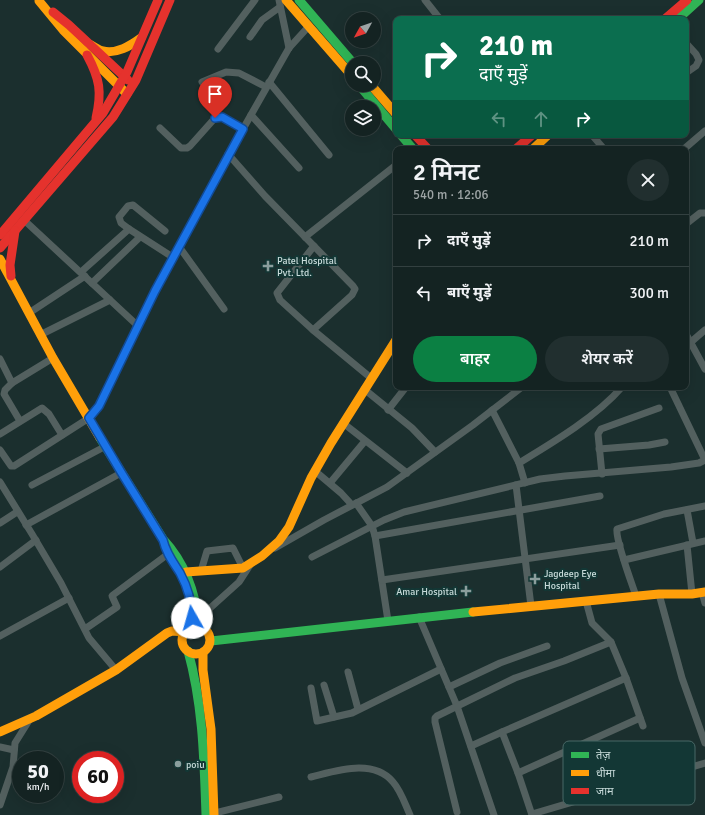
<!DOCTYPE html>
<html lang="hi">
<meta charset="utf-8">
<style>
body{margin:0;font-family:Signika,"Noto Sans Devanagari",sans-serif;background:#212f2f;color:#f1f3f6;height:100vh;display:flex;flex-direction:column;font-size:15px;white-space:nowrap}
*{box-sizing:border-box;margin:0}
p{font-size:13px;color:#9da4a5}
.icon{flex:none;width:22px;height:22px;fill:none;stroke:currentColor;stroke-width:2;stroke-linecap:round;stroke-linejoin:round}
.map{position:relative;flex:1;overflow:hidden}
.sheet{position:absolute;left:393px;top:146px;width:296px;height:244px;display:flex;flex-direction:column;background:#142322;border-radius:8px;box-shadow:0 4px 16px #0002,0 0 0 1px #334040}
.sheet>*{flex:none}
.banner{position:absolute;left:393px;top:16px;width:296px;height:122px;border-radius:8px;box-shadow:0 4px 16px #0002,0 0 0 1px #334040;background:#0b6e4f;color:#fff;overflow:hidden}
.needle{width:26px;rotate:230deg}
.controls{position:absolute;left:345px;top:12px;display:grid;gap:8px}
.controls a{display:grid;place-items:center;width:36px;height:36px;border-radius:50%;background:#142322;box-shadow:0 4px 16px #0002,0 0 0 1px #334040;font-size:20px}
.speed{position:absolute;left:12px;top:751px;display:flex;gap:8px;font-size:20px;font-weight:700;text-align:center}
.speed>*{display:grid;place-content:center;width:52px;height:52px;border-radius:50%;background:#142322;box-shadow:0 4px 16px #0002,0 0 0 1px #334040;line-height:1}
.speed small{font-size:10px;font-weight:400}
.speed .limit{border:6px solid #d22;background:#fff;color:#111}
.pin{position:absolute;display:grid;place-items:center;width:34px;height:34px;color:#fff;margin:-41px -17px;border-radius:50% 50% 50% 0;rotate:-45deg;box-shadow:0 0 4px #0007}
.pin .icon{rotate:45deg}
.me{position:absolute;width:44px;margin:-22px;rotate:353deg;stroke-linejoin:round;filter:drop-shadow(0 0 3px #0008)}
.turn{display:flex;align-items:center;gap:14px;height:84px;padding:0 20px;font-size:18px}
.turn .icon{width:52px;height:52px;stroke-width:2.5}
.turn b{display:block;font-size:28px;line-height:34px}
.lanes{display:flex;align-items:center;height:38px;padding:0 20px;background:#0003;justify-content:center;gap:20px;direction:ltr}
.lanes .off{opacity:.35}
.round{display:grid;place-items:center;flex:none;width:42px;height:42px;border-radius:21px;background:#212f2f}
.overview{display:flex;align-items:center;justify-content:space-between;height:68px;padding:0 20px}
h1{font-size:24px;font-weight:600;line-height:30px}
.button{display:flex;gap:8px;margin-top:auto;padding:8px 20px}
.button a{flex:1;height:46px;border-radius:24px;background:#0b8043;color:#fff;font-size:16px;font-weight:600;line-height:46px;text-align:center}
.button a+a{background:#212f2f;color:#f1f3f6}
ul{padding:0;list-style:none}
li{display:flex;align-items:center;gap:12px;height:52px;padding:0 20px;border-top:1px solid #334040}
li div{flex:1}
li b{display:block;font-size:15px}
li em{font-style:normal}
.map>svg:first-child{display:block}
</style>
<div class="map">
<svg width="705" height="815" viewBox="0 0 705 815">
<rect width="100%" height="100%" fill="#1b2f2e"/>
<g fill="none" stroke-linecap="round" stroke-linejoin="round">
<g stroke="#53605f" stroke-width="7">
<polyline points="279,0 289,48"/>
<polyline points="425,0 440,19"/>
<polyline points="250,37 262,20 280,7"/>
<polyline points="686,43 696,54 699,60 696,66 686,73"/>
<polyline points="218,49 255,0"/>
<polyline points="202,82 226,72 239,73 266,87"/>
<polyline points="269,82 329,155"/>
<polyline points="251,115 299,168"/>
<path d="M160 128 181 148H187L190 146 215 118C224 115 235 124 243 129"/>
<polyline points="592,135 604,149"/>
<polyline points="684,149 705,131"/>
<polyline points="228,154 265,196 353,286 355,289 352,295 313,330"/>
<polyline points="24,220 138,326"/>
<polyline points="686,224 700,213 705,213"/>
<polyline points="165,231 133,205 128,206 119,217 121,223 129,229 174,258"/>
<polyline points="305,237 396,165"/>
<polyline points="314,246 277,293 280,300 313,330 371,378"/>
<polyline points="180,248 224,309"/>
<polyline points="81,272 129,229"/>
<polyline points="92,283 140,237"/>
<polyline points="29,313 85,276"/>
<polyline points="686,334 705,369"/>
<polyline points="40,335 110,300"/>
<polyline points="691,342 705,330"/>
<polyline points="0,359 12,383 53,358"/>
<polyline points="12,383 5,390 4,394 20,421"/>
<polyline points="670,387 705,460"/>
<polyline points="364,389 412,428 435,452"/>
<polyline points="388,410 406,387"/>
<polyline points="492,410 519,463 525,483"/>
<polyline points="343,423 407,473"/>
<polyline points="0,434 42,408 49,414 62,435"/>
<polyline points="599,449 649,445 665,442"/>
<polyline points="0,450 11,466 14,466 89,418 99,406 155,291 243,129 289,48 309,26"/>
<path d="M519 463C552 443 596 417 622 387"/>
<polyline points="315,471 341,493 352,505"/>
<polyline points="602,474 598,434 601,429 659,408"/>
<polyline points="0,482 32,534 61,583 89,638 116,670"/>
<polyline points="330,483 365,441"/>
<polyline points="32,485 106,446"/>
<polyline points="516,485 531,606"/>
<polyline points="356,503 372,526 375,536 388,621"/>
<polyline points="687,510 693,543"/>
<polyline points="0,523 17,512"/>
<polyline points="26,525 121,473"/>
<polyline points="375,536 600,496"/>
<polyline points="687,545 692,594"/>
<polyline points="275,548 324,520 387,487 473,425 522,387"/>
<polyline points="312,557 384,520 404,512 540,479 565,476 671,467 699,463 705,460"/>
<polyline points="624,560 705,541"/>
<polyline points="0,567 36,540"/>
<polyline points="201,571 207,551 233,548 243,568"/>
<polyline points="382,580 620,545"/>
<polyline points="702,592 705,603"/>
<polyline points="659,594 682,678 705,743"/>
<path d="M636 596C632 584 615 539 617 529L664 514 705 506"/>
<polyline points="586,601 592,623 611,642 626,678 643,726"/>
<polyline points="419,617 457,706 494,815"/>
<polyline points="198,619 239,582 250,565"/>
<polyline points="85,629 117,607 112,596 113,595 168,554"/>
<polyline points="0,636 69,598"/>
<polyline points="348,672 358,709"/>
<polyline points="324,685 334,717"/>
<polyline points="449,687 500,663 547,646"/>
<polyline points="311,688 317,721 352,713 441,669"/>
<polyline points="471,746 502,732"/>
<polyline points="0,747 14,750"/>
<polyline points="518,773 640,718"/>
<path d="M311 777C336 771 373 758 393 782 401 791 405 804 410 815"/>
<polyline points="0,805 13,767 15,743 30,719"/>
<polyline points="457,812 435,722 435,718 437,716 515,678 564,661 611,642"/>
<polyline points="211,814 279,797"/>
<polyline points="532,814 705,763"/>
<polyline points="532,815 518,773 502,732 626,678"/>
</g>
<g stroke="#30b455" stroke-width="9">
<polyline points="299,0 353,63"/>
<polyline points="678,19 699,0"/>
<polyline points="359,85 396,129"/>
<polyline points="401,135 413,149"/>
<path d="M100 438 163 539C186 564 196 593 199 626"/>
<polyline points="211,641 473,612"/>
<path d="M188 651C203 705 204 759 206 815"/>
</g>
<g stroke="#ff9f0a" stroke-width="9">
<polyline points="286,0 352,76"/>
<polyline points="39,1 63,30 127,94"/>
<path d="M89 44C94 46 98 50 103 51 117 54 130 46 141 38"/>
<polyline points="371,85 396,114"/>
<polyline points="533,149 548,135"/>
<polyline points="0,259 53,358 100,438"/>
<polyline points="186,572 243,568 262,556 279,541 289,527 311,478 331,443 396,340"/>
<polyline points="473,612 659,594 692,594 705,592"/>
<circle cx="196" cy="640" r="14"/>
<polyline points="203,653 203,670 211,729 214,815"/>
<polyline points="0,732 36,716 116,670 167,633 172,631 185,632"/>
</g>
<g stroke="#e5322d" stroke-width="9">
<polyline points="53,12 69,25 128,80"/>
<polyline points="665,19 687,0"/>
<path d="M87 55C100 79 102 92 96 118"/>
<polyline points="415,135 428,149"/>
<polyline points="516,149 532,135"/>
<polyline points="0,235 103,113 127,72 158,0"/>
<polyline points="0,248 113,117 136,80 170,0"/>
<polyline points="11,276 10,265 15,231"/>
</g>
</g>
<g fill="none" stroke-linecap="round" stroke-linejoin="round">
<defs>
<path id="route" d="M192 618C192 603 187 586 180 573 173 562 166 553 163 540L121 472 89 418 99 406 155 291 243 129 222 117 215 118"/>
</defs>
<use href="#route" stroke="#114b97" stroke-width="10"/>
<use href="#route" stroke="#1a73e8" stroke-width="7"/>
</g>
<g fill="#8b9e9d" stroke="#133735" stroke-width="1.5">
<path d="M266 260h4v4h4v4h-4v4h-4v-4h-4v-4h4z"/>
<path d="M533 573h4v4h4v4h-4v4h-4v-4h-4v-4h4z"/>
<path d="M464 585h4v4h4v4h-4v4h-4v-4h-4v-4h4z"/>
<circle cx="178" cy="764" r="4"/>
</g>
<g text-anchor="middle" stroke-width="4" stroke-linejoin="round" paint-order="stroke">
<g font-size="10" fill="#c7dad9" stroke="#133735" text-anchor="start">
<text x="277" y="264">Patel Hospital<tspan x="277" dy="12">Pvt. Ltd.</tspan></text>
<text x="544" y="577">Jagdeep Eye<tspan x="544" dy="12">Hospital</tspan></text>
<text x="457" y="595" text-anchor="end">Amar Hospital</text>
<text x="186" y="768">poiu</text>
</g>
</g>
<rect x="563" y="741" width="132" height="64" rx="6" fill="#133735" stroke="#496866" stroke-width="1"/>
<rect x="571" y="752" width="18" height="6" fill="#30b455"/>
<rect x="571" y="770" width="18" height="6" fill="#ff9f0a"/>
<rect x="571" y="788" width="18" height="6" fill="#e5322d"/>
<g font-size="11" fill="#c7dad9">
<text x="596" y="759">तेज़</text>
<text x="596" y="777">धीमा</text>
<text x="596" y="795">जाम</text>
</g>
</svg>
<div class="controls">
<a><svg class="needle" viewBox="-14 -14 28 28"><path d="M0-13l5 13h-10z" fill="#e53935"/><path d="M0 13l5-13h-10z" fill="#9da4a5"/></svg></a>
<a><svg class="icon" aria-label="search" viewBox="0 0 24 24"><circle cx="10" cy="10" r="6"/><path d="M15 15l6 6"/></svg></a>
<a><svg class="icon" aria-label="layers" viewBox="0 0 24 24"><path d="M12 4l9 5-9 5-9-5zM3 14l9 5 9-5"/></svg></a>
</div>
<div class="speed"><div>50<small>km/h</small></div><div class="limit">60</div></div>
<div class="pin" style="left:215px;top:118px;background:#d93025"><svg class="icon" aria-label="arrive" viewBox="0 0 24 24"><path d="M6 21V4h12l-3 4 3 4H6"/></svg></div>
<svg class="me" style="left:192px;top:618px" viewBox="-20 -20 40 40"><circle r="19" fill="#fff"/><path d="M0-13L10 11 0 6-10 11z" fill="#1a73e8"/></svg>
<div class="banner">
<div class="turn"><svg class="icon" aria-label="right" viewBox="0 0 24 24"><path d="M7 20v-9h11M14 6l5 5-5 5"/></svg><div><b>210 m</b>दाएँ मुड़ें</div></div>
<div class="lanes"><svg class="icon off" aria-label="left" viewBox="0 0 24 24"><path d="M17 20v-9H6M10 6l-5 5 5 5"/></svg><svg class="icon off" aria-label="ahead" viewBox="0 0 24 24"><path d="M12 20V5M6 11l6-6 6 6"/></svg><svg class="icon" aria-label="right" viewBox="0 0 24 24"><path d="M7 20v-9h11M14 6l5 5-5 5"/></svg></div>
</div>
<section class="sheet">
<div class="overview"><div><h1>2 मिनट</h1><p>540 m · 12:06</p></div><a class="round"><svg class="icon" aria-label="close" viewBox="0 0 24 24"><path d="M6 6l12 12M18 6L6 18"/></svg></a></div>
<ul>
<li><svg class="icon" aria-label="right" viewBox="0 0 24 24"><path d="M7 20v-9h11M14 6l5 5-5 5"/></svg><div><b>दाएँ मुड़ें</b></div><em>210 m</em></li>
<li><svg class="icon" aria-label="left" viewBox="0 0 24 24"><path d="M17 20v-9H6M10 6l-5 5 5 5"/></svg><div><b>बाएँ मुड़ें</b></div><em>300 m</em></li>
</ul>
<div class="button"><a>बाहर</a><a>शेयर करें</a></div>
</section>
</div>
